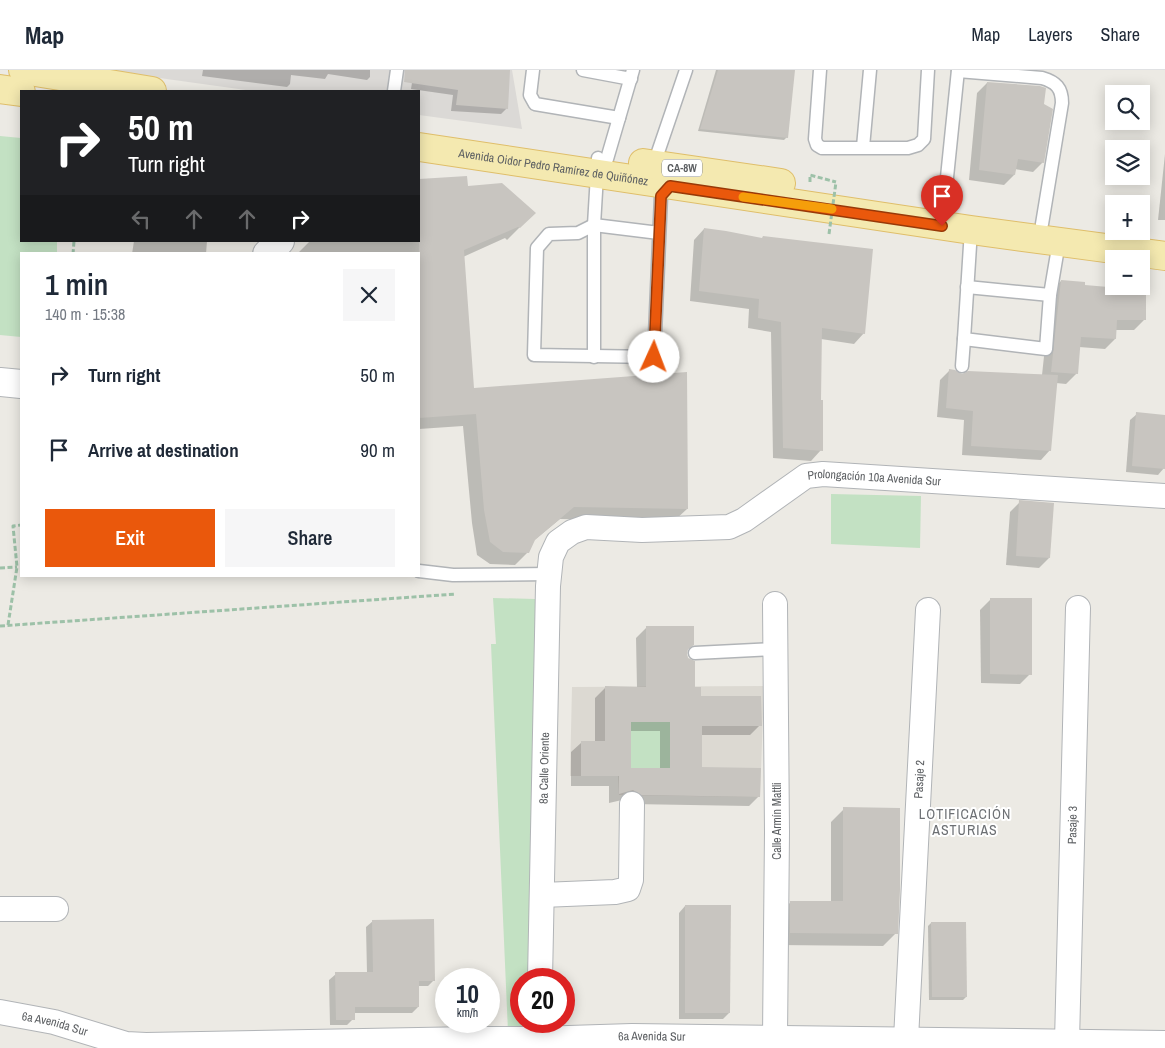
<!DOCTYPE html>
<meta charset="utf-8">
<style>
body{margin:0;font-family:"Archivo Narrow",sans-serif;background:#f6f6f7;color:#1f2937;height:100vh;display:flex;flex-direction:column;font-size:19px;white-space:nowrap}
*{box-sizing:border-box;margin:0}
p{font-size:16px;color:#747a83}
.icon{flex:none;width:28px;height:28px;fill:none;stroke:currentColor;stroke-width:2;stroke-linecap:round;stroke-linejoin:round}
.map{position:relative;flex:1;overflow:hidden}
.side{position:absolute;left:20px;top:182px;width:400px;height:325px;display:flex;flex-direction:column;background:#fff;border-radius:0px;box-shadow:0 2px 12px #0003}
.side>*{flex:none}
.hud{position:absolute;left:20px;top:20px;width:400px;height:152px;border-radius:0px;box-shadow:0 2px 12px #0003;background:#202124;color:#fff;overflow:hidden}
.fabs{position:absolute;left:1105px;top:15px;display:grid;gap:10px}
.fabs a{display:grid;place-items:center;width:45px;height:45px;border-radius:0px;background:#fff;box-shadow:0 2px 12px #0003;font-size:25px}
.speed{position:absolute;left:435px;top:898px;display:flex;gap:10px;font-size:25px;font-weight:700;text-align:center}
.speed>*{display:grid;place-content:center;width:65px;height:65px;border-radius:50%;background:#fff;box-shadow:0 2px 12px #0003;line-height:1}
.speed small{font-size:12px;font-weight:400}
.speed .limit{border:8px solid #d22;background:#fff;color:#111}
.pin{position:absolute;display:grid;place-items:center;width:42px;height:42px;color:#fff;margin:-51px -21px;border-radius:50% 50% 50% 0;rotate:-45deg;box-shadow:0 0 5px #0007}
.pin .icon{rotate:45deg}
.me{position:absolute;width:55px;margin:-28px;rotate:2deg;stroke-linejoin:round;filter:drop-shadow(0 0 4px #0008)}
.turn{display:flex;align-items:center;gap:18px;height:105px;padding:0 25px;font-size:22px}
.turn .icon{width:65px;height:65px;stroke-width:2.5}
.turn b{display:block;font-size:35px;line-height:42px}
.lanes{display:flex;align-items:center;height:48px;padding:0 25px;background:#0003;justify-content:center;gap:25px;direction:ltr}
.lanes .off{opacity:.35}
.round{display:grid;place-items:center;flex:none;width:52px;height:52px;border-radius:0px;background:#f6f6f7}
.summary{display:flex;align-items:center;justify-content:space-between;height:85px;padding:0 25px}
h1{font-size:30px;font-weight:600;line-height:38px}
.cta{display:flex;gap:10px;margin-top:auto;padding:10px 25px}
.cta a{flex:1;height:58px;border-radius:0px;background:#ea580c;color:#fff;font-size:20px;font-weight:600;line-height:58px;text-align:center}
.cta a+a{background:#f6f6f7;color:#1f2937}
ul{padding:0;list-style:none}
li{display:flex;align-items:center;gap:15px;height:75px;padding:0 25px}
li div{flex:1}
li b{display:block;font-size:19px}
li em{font-style:normal}
header{display:flex;align-items:center;gap:30px;box-sizing:border-box;height:70px;padding:0 25px;background:#fff;border-bottom:1px solid #e0e1e3}
header strong{font-size:24px}
nav{display:flex;gap:28px;margin-inline-start:auto;font-size:18px}
.map>svg:first-child{display:block}
</style>
<header>
<strong>Map</strong>
<nav><a>Map</a><a>Layers</a><a>Share</a></nav>
</header>
<div class="map">
<svg width="1165" height="978" viewBox="0 0 1165 978">
<rect width="100%" height="100%" fill="#eceae4"/>
<polygon fill="#dbd9d6" points="102,0 512,0 522,59 419,45 419,21 253,21"/>
<polygon fill="#dcd9d2" points="764,616 760,727 619,725 618,706 570,706 572,617"/>
<g fill="#c3e1c3">
<polygon points="0,66 21,68 21,171 57,171 57,184 21,184 21,267 0,265"/>
<polygon points="831,424 921,426 920,478 831,474"/>
<polygon points="493,528 535,529 539,739 536,909 521,909 521,951 536,951 535,964 508,962 491,574 496,574"/>
<polygon points="631,652 670,652 670,698 622,698 631,674"/>
</g>
<g fill="#0003" fill-rule="evenodd">
<polygon points="203,0 370,0 370,7 367,10 328,4 325,9 291,5 290,14 287,17 202,6"/>
<polygon points="414,0 508,0 507,38 501,44 451,41 453,25 411,19"/>
<polygon points="716,0 794,0 787,67 784,70 698,61"/>
<polygon points="987,13 1043,92 1033,102 1015,99 1014,105 1004,115 969,110 977,23"/>
<polygon points="1165,84 1165,150 1158,150"/>
<polygon points="435,109 467,118 534,143 507,170 505,168 463,187 473,320 687,439 674,451 560,449 532,472 528,482 515,495 490,494 477,485 472,453 463,356 419,359 419,184 297,184 310,171 419,171 419,110"/>
<polygon points="704,159 864,263 854,274 821,269 820,331 821,380 811,391 773,388 771,262 748,258 749,239 690,231 694,170"/>
<polygon points="134,171 207,171 206,184 132,184"/>
<polygon points="1061,211 1118,224 1144,250 1134,260 1115,260 1115,269 1105,279 1079,277 1077,303 1066,314 1056,313 1050,380 1041,390 962,385 964,350 937,347 940,310 950,300 962,306 1042,305 1051,221"/>
<polygon points="1137,344 1165,346 1164,398 1158,405 1126,402 1130,350"/>
<polygon points="1020,432 1049,488 1039,498 1006,495 1010,442"/>
<polygon points="990,530 1030,604 1020,614 981,613 980,540"/>
<path d="M646 558 693 574 686 581 694 618 700 627 760 655 750 665H700L701 698 759 726 749 736 631 734 622 730 609 733V716H571V682L581 673 595 672V628L605 618H637L636 568ZM630 661H660V699H630Z"/>
<polygon points="844,739 896,863 883,876 777,875 777,845 791,832 831,833 831,752"/>
<polygon points="685,836 729,943 723,949 679,949 679,843"/>
<polygon points="373,851 434,910 428,916 418,916 418,937 412,943 353,943 353,949 347,955 330,955 329,910 336,904 367,903 366,857"/>
<polygon points="931,853 966,927 963,930 929,930 928,856"/>
</g>
<g fill="#c8c5c0" fill-rule="evenodd">
<polygon points="405,0 510,0 508,39 456,35 458,20 404,12"/>
<polygon points="718,0 795,0 788,68 700,59"/>
<polygon points="987,12 1040,16 1046,18 1044,34 1053,39 1044,93 1018,89 1015,105 979,100"/>
<polygon points="467,106 468,116 502,113 536,143 520,158 518,157 464,180 474,318 687,302 688,439 574,437 535,470 529,483 503,482 490,472 484,440 476,344 419,348 419,109"/>
<polygon points="704,158 726,161 762,168 763,166 873,179 865,264 822,258 821,330 823,330 823,381 783,378 781,252 758,248 759,229 699,221"/>
<polygon points="1061,210 1085,212 1085,215 1120,218 1119,222 1146,223 1146,250 1117,250 1116,269 1081,267 1078,304 1051,302"/>
<polygon points="949,299 955,300 962,304 968,301 1058,305 1051,381 971,376 973,341 946,338"/>
<polygon points="1136,342 1165,345 1165,399 1132,396"/>
<polygon points="1019,430 1054,433 1050,488 1016,486"/>
<polygon points="990,528 1032,528 1032,605 990,604"/>
<path d="M646 556H694V575L688 579 687 584 688 588 695 591V617H701V626H761L762 656H702V697L761 698 760 727 641 725 633 720 619 724V706H581V671H605V616L646 617ZM631 652H670V698H631Z"/>
<polygon points="843,737 900,738 900,820 898,864 790,863 790,831 843,831"/>
<polygon points="685,835 731,835 730,943 685,943"/>
<polygon points="434,849 435,911 419,911 419,937 355,937 355,950 336,950 335,902 373,902 372,850"/>
<polygon points="931,852 966,852 967,927 932,927"/>
</g>
<g fill="none" stroke-linecap="round" stroke-linejoin="round">
<defs>
<g id="service">
<polyline points="533,0 530,25 535,34 619,48"/>
<polyline points="583,0 631,9"/>
<polyline points="820,0 815,69 817,75 822,78 908,78 918,75 924,69 928,0"/>
<path d="M958 1 1042 8C1056 12 1062 18 1062 33L1042 154"/>
<polyline points="394,21 397,0"/>
<polyline points="863,77 870,0"/>
<polyline points="607,89 633,0"/>
<polyline points="654,94 686,0"/>
<polyline points="942,156 958,0"/>
<polyline points="971,160 964,269 1046,279 1050,225 1059,172"/>
<polyline points="659,163 594,155 578,163 549,164 537,178 534,285 654,287 661,126 670,115"/>
<polyline points="967,217 1050,225"/>
<polyline points="594,287 594,155 598,88"/>
<polyline points="962,296 964,269"/>
<polyline points="419,501 453,505 550,504"/>
<polyline points="695,583 775,579"/>
</g>
<g id="minor">
<polyline points="542,825 615,822 628,819 631,810 632,734"/>
<polyline points="0,839 56,839"/>
<path id="s1" d="M540 909 548 516 551 487 558 472 572 462 586 457 642 460 729 457 744 450 806 406 823 404 1165 426"/>
<path id="s2" d="M0 942 54 952 126 974 146 975 473 969H537L632 966 1165 973"/>
<polyline points="775,967 777,762 775,534"/>
<path id="s3" d="M906 969 928 540"/>
<path id="s4" d="M1067 971 1078 538"/>
</g>
<g id="tertiary">
<polyline points="267,184 280,171"/>
<polyline points="0,312 21,314"/>
</g>
<g id="primary">
<polyline points="23,0 152,21"/>
<polyline points="0,19 21,22"/>
<path id="s5" d="M419 77 971 160 1165 186"/>
<polyline points="643,93 781,113"/>
</g>
</defs>
<use href="#service" stroke="#b1b4b7" stroke-width="15"/>
<use href="#minor" stroke="#b1b4b7" stroke-width="26"/>
<use href="#tertiary" stroke="#b1b4b7" stroke-width="30"/>
<use href="#primary" stroke="#dfbe6a" stroke-width="30"/>
<g stroke="#9dc1a8" stroke-width="3" stroke-dasharray="5 2.5" stroke-linecap="butt">
<polyline points="810,112 810,105 836,112"/>
<polyline points="73,184 74,171"/>
<polyline points="0,498 17,497"/>
<polyline points="8,555 17,497 13,456 21,455"/>
<polyline points="0,556 456,524"/>
</g>
<use href="#service" stroke="#fff" stroke-width="12"/>
<use href="#minor" stroke="#fff" stroke-width="24"/>
<use href="#tertiary" stroke="#fff" stroke-width="28"/>
<use href="#primary" stroke="#f4e9b0" stroke-width="28"/>
<polyline stroke="#9dc1a8" stroke-width="3" stroke-dasharray="5 2.5" stroke-linecap="butt" points="829,164 836,112"/>
</g>
<g fill="none" stroke-linecap="round" stroke-linejoin="round">
<defs>
<polyline id="route" points="654,287 661,126 670,116 942,156"/>
</defs>
<use href="#route" stroke="#983908" stroke-width="12"/>
<use href="#route" stroke="#ea580c" stroke-width="9"/>
<polyline stroke="#f59e0b" stroke-width="9" points="743,127 832,139"/>
</g>
<g text-anchor="middle" stroke-width="4" stroke-linejoin="round" paint-order="stroke">
<rect fill="#fff" stroke="#8d8f91" stroke-width="1" x="662" y="89.5" width="40" height="17" rx="4"/>
<g font-size="11" font-weight="bold" fill="#5c5f62">
<text x="682" y="102">CA-8W</text>
</g>
<g font-size="12" fill="#5c5f62" stroke="#fff">
<text dy="4" stroke="none"><textPath href="#s5" startOffset="136">Avenida Oidor Pedro Ramírez de Quiñónez</textPath></text>
<text dy="4" stroke="none"><textPath href="#s1" startOffset="775">Prolongación 10a Avenida Sur</textPath></text>
<text dy="4" stroke="none"><textPath href="#s1" startOffset="211">8a Calle Oriente</textPath></text>
<text dy="4" stroke="none"><textPath href="#s3" startOffset="260">Pasaje 2</textPath></text>
<text transform="translate(777 751) rotate(-90)" y="4">Calle Armín Mattli</text>
<text dy="4" stroke="none"><textPath href="#s4" startOffset="216">Pasaje 3</textPath></text>
<text dy="4" stroke="none"><textPath href="#s2" startOffset="56">6a Avenida Sur</textPath></text>
<text dy="4" stroke="none"><textPath href="#s2" startOffset="656">6a Avenida Sur</textPath></text>
</g>
<g font-size="14" letter-spacing="1" fill="#6d7074" stroke="#fff">
<text x="965" y="749">LOTIFICACIÓN<tspan x="965" dy="16">ASTURIAS</tspan></text>
</g>
</g>
</svg>
<div class="fabs">
<a><svg class="icon" aria-label="search" viewBox="0 0 24 24"><circle cx="10" cy="10" r="6"/><path d="M15 15l6 6"/></svg></a>
<a><svg class="icon" aria-label="layers" viewBox="0 0 24 24"><path d="M12 4l9 5-9 5-9-5zM3 14l9 5 9-5"/></svg></a>
<a>+</a>
<a>−</a>
</div>
<div class="speed"><div>10<small>km/h</small></div><div class="limit">20</div></div>
<div class="pin" style="left:942px;top:156px;background:#d93025"><svg class="icon" aria-label="arrive" viewBox="0 0 24 24"><path d="M6 21V4h12l-3 4 3 4H6"/></svg></div>
<svg class="me" style="left:654px;top:287px" viewBox="-20 -20 40 40"><circle r="19" fill="#fff"/><path d="M0-13L10 11 0 6-10 11z" fill="#ea580c"/></svg>
<div class="hud">
<div class="turn"><svg class="icon" aria-label="right" viewBox="0 0 24 24"><path d="M7 20v-9h11M14 6l5 5-5 5"/></svg><div><b>50 m</b>Turn right</div></div>
<div class="lanes"><svg class="icon off" aria-label="left" viewBox="0 0 24 24"><path d="M17 20v-9H6M10 6l-5 5 5 5"/></svg><svg class="icon off" aria-label="ahead" viewBox="0 0 24 24"><path d="M12 20V5M6 11l6-6 6 6"/></svg><svg class="icon off" aria-label="ahead" viewBox="0 0 24 24"><path d="M12 20V5M6 11l6-6 6 6"/></svg><svg class="icon" aria-label="right" viewBox="0 0 24 24"><path d="M7 20v-9h11M14 6l5 5-5 5"/></svg></div>
</div>
<section class="side">
<div class="summary"><div><h1>1 min</h1><p>140 m · 15:38</p></div><a class="round"><svg class="icon" aria-label="close" viewBox="0 0 24 24"><path d="M6 6l12 12M18 6L6 18"/></svg></a></div>
<ul>
<li><svg class="icon" aria-label="right" viewBox="0 0 24 24"><path d="M7 20v-9h11M14 6l5 5-5 5"/></svg><div><b>Turn right</b></div><em>50 m</em></li>
<li><svg class="icon" aria-label="arrive" viewBox="0 0 24 24"><path d="M6 21V4h12l-3 4 3 4H6"/></svg><div><b>Arrive at destination</b></div><em>90 m</em></li>
</ul>
<div class="cta"><a>Exit</a><a>Share</a></div>
</section>
</div>
